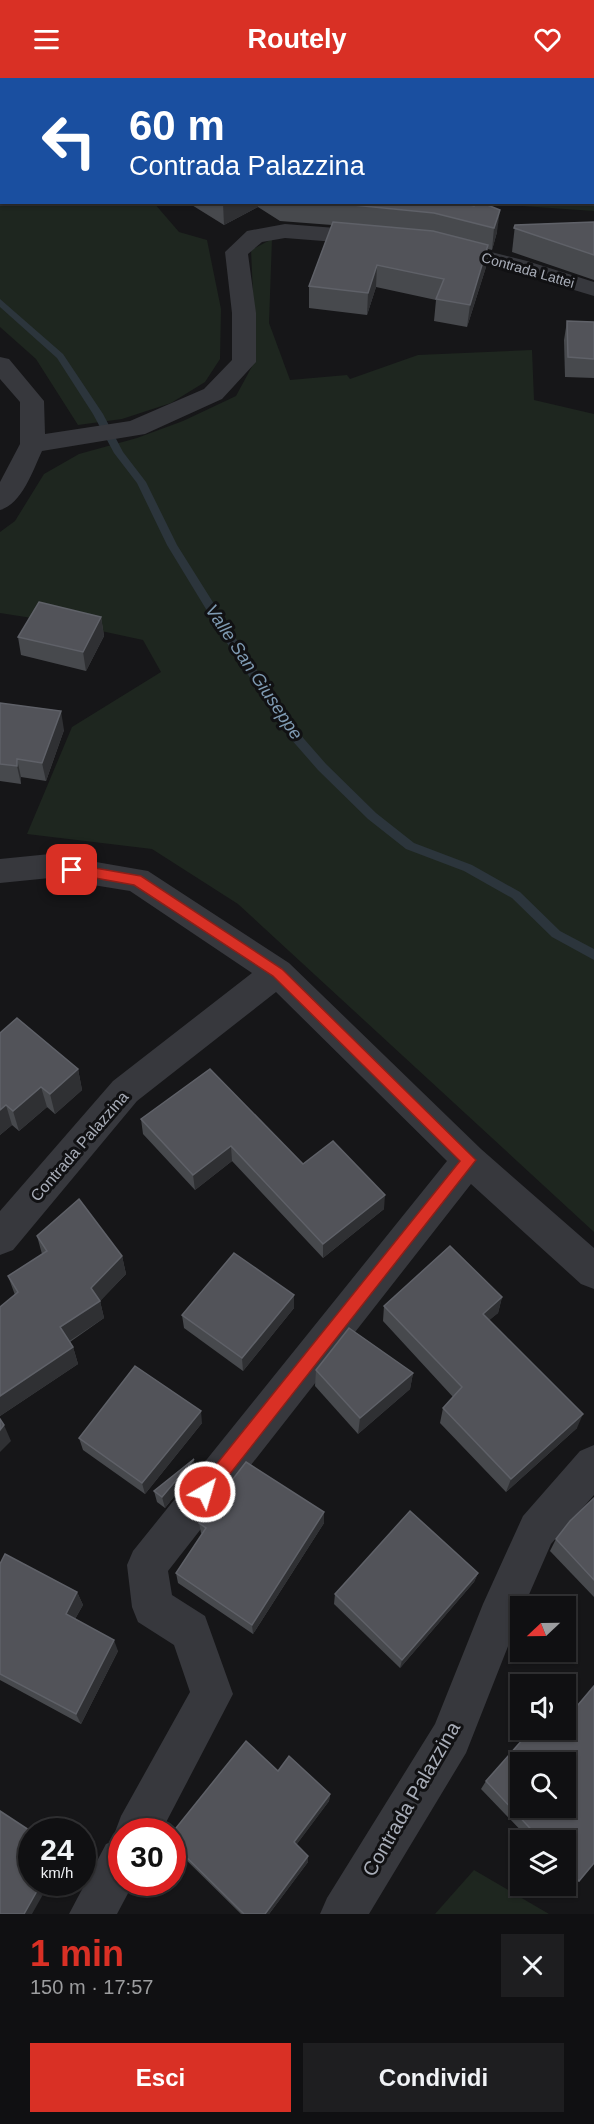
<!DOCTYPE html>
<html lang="it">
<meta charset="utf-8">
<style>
body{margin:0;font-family:Arial,sans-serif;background:#1e1e20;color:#f1f3f6;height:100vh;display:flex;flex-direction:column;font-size:22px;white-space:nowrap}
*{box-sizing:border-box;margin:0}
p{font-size:20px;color:#9c9d9f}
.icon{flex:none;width:33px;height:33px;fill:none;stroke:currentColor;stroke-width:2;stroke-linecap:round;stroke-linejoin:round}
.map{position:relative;height:1836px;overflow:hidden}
.panel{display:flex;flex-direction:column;background:#101012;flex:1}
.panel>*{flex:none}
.banner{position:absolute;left:0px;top:0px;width:594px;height:126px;box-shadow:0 2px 4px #0004,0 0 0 2px #303032;background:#1a4fa0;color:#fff;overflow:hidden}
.needle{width:39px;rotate:248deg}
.buttons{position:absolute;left:510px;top:1518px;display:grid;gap:12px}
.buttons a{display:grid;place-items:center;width:66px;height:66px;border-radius:0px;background:#101012;box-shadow:0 2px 4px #0004,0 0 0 2px #303032;font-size:30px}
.speed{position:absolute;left:18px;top:1740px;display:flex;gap:12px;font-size:30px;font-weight:700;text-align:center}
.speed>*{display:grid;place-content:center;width:78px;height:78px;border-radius:50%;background:#101012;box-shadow:0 2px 4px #0004,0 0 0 2px #303032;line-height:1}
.speed small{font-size:15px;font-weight:400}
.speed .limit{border:9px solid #d22;background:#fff;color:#111}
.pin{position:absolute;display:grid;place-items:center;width:51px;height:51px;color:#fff;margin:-26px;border-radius:12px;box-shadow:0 3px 9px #0006}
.me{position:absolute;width:66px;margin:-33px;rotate:38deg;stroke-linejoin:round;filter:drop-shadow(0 0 4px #0008)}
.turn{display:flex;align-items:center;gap:21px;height:126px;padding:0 30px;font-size:27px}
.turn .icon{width:78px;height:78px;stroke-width:2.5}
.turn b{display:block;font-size:42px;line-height:51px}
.round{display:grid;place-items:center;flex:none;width:63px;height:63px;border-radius:0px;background:#1e1e20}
.head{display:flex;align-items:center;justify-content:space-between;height:102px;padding:0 30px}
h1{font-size:36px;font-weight:700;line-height:45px;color:#d93025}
.action{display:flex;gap:12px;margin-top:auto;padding:12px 30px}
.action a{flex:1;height:69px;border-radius:0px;background:#d93025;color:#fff;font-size:24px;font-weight:700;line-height:69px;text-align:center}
.action a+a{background:#1e1e20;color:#f1f3f6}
header{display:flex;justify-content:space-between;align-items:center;height:78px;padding:0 30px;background:#d93025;color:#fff;font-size:27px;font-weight:700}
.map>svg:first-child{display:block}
</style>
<header><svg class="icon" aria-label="menu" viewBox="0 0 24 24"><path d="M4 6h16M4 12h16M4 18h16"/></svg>Routely<svg class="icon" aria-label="heart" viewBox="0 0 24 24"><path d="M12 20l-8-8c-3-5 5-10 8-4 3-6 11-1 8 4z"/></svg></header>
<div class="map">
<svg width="594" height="1836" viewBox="0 0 594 1836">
<rect width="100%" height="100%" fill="#161618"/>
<g fill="#1e261f">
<polygon points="0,0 594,0 594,133 477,125 592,124 592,2 2,2 2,124 154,125 179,154 207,162 221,231 220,281 205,304 171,325 122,341 78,347 36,281 0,249"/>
<polygon points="272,161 269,245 290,302 347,297 350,301 418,277 532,272 534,322 594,336 594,1154 238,826 152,771 27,756 72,649 161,594 143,562 64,545 0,535 0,454 15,443 44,396 79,376 137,360 183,343 236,318 256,281 251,172"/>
<polygon points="474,1792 549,1836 435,1836"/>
</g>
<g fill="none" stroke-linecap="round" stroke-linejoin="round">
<g fill="#2c353c" fill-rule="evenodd">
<rect x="0" y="38" width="2" height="4"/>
<rect x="592" y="50" width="2" height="4"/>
<polygon points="0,221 63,276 103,336 123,374 146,404 177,467 231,553 298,654 326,686 376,735 414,765 472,787 520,814 560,853 594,871 594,882 552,859 512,820 464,793 406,771 368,741 318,692 290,660 223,559 167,467 137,405 114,375 93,336 57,280 0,229"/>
</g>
<polyline stroke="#3d3f44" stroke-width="3" stroke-dasharray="2 3" stroke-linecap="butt" points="351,0 417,2"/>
<g fill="#37383d" fill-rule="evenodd">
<path d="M285 146 374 153 382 155 385 160 382 165 374 167 285 160 262 164 248 176 256 235V284L222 321 145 356 42 373C33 392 22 426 0 432V404L20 366V324L0 301V279L9 281 44 323 45 356 130 343 204 311 232 282V235L225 174 247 153Z"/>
<polygon points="443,162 527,183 594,204 594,218 511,193 435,174 432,169 435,164"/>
<polygon points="50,776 148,793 289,885 481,1071 594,1170 594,1211 581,1206 471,1106 168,1493 172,1517 205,1538 233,1616 161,1754 122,1754 122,1804 134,1804 117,1836 69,1836 106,1766 118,1761 115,1754 121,1738 190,1614 174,1567 138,1544 132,1529 127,1487 133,1473 447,1083 276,914 137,1023 13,1172 0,1177 0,1133 113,1003 252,895 130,813 50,800 0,805 0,781"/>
<polygon points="594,1367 594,1417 551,1466 524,1528 520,1528 520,1538 466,1675 369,1836 320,1836 327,1820 435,1646 483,1526 523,1438 580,1373"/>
</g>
</g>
<g fill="#47494d" fill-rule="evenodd">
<polygon points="187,124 460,124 474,128 497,154 492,172 488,171 486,189 467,249 434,243 436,222 376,209 367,237 309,230 309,208 332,147 280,143 258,129 224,147"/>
<polygon points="594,144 594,202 512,174 515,147"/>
<polygon points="567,243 594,244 594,300 565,299 564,262"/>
<polygon points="101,539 104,558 86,593 21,577 18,559"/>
<polygon points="0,625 64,652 46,703 21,699 21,706 0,703"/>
<polygon points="0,955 78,991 82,1012 55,1036 47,1029 19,1053 12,1047 0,1057"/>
<polygon points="141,1041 303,1086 384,1131 323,1180 232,1083 195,1112 143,1056"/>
<polygon points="37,1158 122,1178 126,1196 100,1223 104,1240 70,1264 73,1269 78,1286 0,1338 0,1229 15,1217 8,1198 42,1176"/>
<polygon points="294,1217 294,1230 243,1293 184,1250 182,1237"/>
<polygon points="502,1219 498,1235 489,1242 577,1350 506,1414 440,1345 443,1330 453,1319 383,1243 384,1228"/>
<polygon points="316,1292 413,1295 410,1311 358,1356 315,1308"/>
<polygon points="202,1345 145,1416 83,1372 79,1360"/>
<polygon points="195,1392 165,1430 157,1424 154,1413"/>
<polygon points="594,1420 594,1519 550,1473 556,1461"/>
<polygon points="324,1434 324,1445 253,1556 178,1505 176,1495 202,1456 201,1455 199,1445"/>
<polygon points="0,1486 77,1514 83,1527 75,1541 118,1573 81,1646 0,1602"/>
<polygon points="478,1495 474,1504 400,1590 334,1526 335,1516"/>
<path d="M594 1608V1785L579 1803 572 1808 566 1801V1762H530L481 1711 486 1703 531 1652H566V1641ZM520 1684H566V1730H520Z"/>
<polygon points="278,1693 330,1716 329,1723 296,1767 308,1778 308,1784 269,1836 241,1836 172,1768 172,1755"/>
</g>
<g fill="#2f3033">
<polygon points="225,124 258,124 258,129 224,147 223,125"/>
<polygon points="500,132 497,154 492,172 494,150"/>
<polygon points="488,167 486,189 467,249 470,227"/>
<polygon points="377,187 376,209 367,237 368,215"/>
<polygon points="101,539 104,558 86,593 83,574"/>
<polygon points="61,633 64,652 46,703 42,685"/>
<polygon points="17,681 21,699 21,706 17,688"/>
<polygon points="78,991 82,1012 55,1036 50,1016"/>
<polygon points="41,1009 47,1029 19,1053 13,1033"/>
<polygon points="6,1027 12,1047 0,1057 0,1032"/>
<polygon points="231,1068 232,1083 195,1112 193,1097"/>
<polygon points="385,1117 384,1131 323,1180 323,1166"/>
<polygon points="122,1178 126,1196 100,1223 104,1240 65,1266 60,1249 91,1210"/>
<polygon points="294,1217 294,1230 243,1293 242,1280"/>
<polygon points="502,1219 498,1235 479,1251 483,1236"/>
<polygon points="73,1269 78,1286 0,1338 0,1318"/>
<polygon points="413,1295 410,1311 358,1356 360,1340"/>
<polygon points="201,1333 202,1345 145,1416 142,1405"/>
<polygon points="583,1336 577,1350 506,1414 511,1401"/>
<polygon points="4,1347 11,1363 0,1374 0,1352"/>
<polygon points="194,1381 195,1392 165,1430 162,1419"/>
<polygon points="324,1434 324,1445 253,1556 252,1547"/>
<polygon points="478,1495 474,1504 400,1590 402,1582"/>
<polygon points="77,1514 83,1527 71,1548 66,1536"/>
<polygon points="114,1562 118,1573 81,1646 76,1636"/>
<polygon points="330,1716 329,1723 294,1770 294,1764"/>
<polygon points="308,1778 308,1784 269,1836 265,1836"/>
<polygon points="42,1804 50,1804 32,1836 24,1836"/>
</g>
<g fill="#525359" stroke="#5f6168" stroke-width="1.5" fill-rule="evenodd">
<polygon points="323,124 460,124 474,128 475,124 480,124 500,132 494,150 434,135"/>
<polygon points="333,144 433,153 488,167 470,227 436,221 444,201 377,187 368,215 309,208"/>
<polygon points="594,144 594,177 514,150 515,147"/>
<polygon points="567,243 594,244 594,281 568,279"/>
<polygon points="39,524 101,539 83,574 18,559"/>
<polygon points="0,625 61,633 42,685 17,681 17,688 0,686"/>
<polygon points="17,940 78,991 50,1016 41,1009 13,1033 6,1027 0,1032 0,955"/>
<polygon points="210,991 303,1086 333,1063 385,1117 323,1166 231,1068 193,1097 141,1041"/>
<polygon points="79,1121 122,1178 91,1210 100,1223 60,1249 73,1269 0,1318 0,1229 18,1214 8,1198 47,1173 37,1158"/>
<polygon points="450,1168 502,1219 483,1236 583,1336 511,1401 443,1330 462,1309 384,1228"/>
<polygon points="234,1175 294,1217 242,1280 182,1237"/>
<polygon points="349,1250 413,1295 360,1340 316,1292"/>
<polygon points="135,1288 201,1333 142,1405 79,1360"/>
<polygon points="0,1341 4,1347 0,1352"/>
<polygon points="194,1381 162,1419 154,1413"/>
<polygon points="246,1384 324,1434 252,1547 176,1495 206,1450 199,1445"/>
<polygon points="594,1420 594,1502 556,1461 570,1443"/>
<polygon points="410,1433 478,1495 402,1582 335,1516"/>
<polygon points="5,1476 77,1514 66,1536 114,1562 76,1636 0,1596 0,1486"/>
<path d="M594 1608V1785L579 1803 566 1789V1762H541L486 1703 531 1652H566V1641ZM520 1684H566V1730H520Z"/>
<polygon points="246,1663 278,1693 289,1678 330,1716 294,1764 308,1778 265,1836 244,1836 172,1765 172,1755"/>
<polygon points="0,1733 32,1754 32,1804 42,1804 24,1836 0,1836"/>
</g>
<polygon fill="#d93025" stroke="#8d1f18" stroke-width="1.5" points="72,786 141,798 282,891 476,1082 211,1420 205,1422 199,1420 197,1414 199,1408 460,1083 273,898 134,807 67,795 65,792 67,788"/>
<g text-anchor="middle" stroke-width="6" stroke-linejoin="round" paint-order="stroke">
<g font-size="14" fill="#a8adb8" stroke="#111113">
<text transform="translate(528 192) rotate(16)" y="5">Contrada Lattei</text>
</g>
<g font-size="16" fill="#a8adb8" stroke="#111113">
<text transform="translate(79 1068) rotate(-49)" y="6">Contrada Palazzina</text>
</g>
<g font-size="18" font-style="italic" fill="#7f9bb3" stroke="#111113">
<text transform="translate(254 594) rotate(56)" y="6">Valle San Giuseppe</text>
</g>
<g font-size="20" fill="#a8adb8" stroke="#111113">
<text transform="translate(411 1721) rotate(-60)" y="7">Contrada Palazzina</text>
</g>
</g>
</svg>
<div class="buttons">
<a><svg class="needle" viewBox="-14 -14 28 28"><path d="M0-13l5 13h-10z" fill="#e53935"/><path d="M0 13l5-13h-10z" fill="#9c9d9f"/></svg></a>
<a><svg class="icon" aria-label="sound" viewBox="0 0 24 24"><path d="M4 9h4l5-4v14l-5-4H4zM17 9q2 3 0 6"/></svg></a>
<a><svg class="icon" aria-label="search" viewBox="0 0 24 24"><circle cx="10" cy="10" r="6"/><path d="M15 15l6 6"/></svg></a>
<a><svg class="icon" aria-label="layers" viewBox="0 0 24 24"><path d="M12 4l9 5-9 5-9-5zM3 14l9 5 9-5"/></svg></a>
</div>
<div class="speed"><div>24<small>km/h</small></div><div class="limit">30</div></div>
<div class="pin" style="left:72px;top:792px;background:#d93025"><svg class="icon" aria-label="arrive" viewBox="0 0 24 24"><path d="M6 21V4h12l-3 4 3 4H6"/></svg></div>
<svg class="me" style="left:205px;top:1414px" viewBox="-20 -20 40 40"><circle r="17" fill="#d93025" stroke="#fff" stroke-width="3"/><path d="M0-11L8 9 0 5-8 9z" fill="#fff"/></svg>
<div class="banner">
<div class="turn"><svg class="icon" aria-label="left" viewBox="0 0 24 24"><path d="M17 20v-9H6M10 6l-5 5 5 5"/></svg><div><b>60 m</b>Contrada Palazzina</div></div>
</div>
</div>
<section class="panel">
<div class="head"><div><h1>1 min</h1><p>150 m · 17:57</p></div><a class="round"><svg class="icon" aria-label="close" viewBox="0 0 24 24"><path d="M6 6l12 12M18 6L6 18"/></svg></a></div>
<div class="action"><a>Esci</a><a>Condividi</a></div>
</section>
